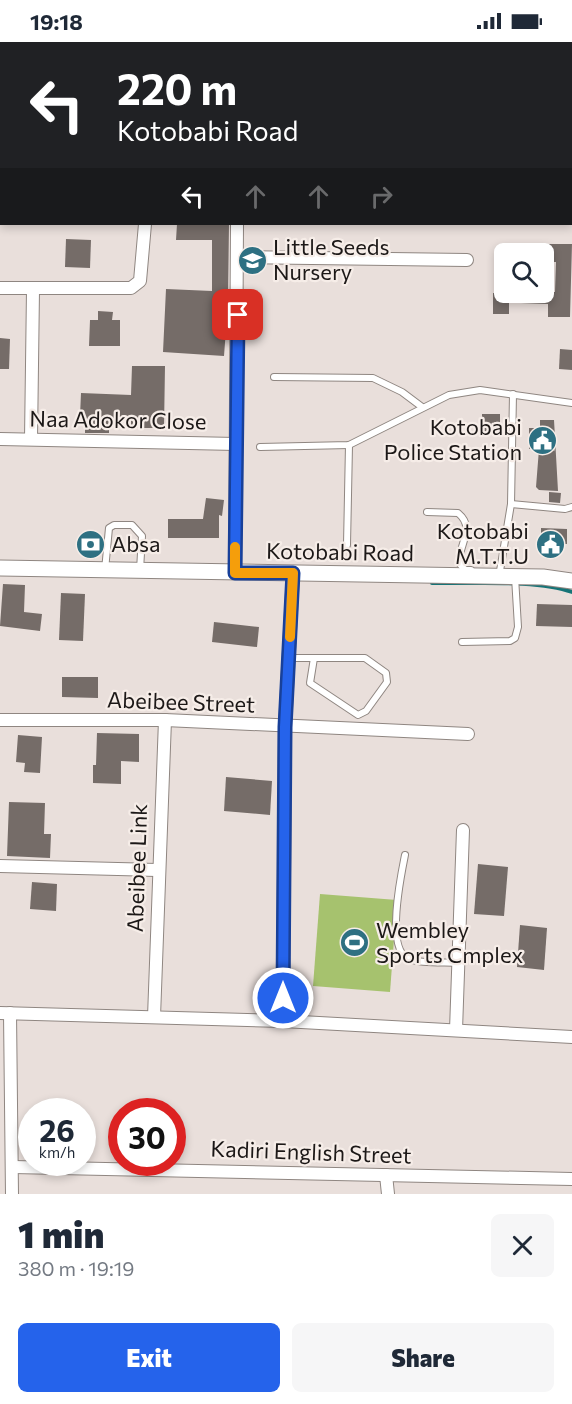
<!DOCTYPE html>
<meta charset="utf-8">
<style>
body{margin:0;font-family:Commissioner,sans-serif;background:#f6f6f7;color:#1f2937;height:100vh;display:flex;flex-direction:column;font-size:22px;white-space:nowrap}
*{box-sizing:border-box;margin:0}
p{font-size:20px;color:#747a83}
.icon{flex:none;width:33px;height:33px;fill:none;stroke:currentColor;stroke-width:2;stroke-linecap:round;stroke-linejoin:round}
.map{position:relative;height:1152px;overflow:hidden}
.side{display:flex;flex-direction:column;background:#fff;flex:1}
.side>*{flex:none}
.hud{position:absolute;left:0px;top:0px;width:573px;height:183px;box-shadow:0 3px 9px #0003;background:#202124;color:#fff;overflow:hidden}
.buttons{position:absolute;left:494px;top:201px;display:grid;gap:12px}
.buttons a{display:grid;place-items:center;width:60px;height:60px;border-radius:9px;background:#fff;box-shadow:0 3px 9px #0003;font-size:30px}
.speed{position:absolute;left:18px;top:1056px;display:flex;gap:12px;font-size:30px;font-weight:700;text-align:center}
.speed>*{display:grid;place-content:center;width:78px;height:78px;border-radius:50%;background:#fff;box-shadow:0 3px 9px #0003;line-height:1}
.speed small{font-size:15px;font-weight:400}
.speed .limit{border:9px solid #d22;background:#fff;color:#111}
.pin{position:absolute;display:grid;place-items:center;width:51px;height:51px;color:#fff;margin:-26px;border-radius:12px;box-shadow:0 3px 9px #0006}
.me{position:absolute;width:66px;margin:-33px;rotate:0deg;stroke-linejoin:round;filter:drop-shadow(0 0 4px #0008)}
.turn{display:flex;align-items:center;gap:21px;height:126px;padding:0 18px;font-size:27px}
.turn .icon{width:78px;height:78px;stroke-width:2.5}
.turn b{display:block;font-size:42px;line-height:51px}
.lanes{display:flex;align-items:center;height:57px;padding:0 18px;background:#0003;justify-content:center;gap:30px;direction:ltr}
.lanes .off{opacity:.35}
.round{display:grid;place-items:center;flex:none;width:63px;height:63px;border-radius:9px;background:#f6f6f7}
.summary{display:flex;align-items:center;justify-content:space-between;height:102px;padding:0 18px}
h1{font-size:36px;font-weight:800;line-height:45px}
.button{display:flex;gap:12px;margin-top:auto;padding:12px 18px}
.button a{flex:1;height:69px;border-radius:9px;background:#2563eb;color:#fff;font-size:24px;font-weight:800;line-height:69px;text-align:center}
.button a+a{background:#f6f6f7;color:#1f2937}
.status{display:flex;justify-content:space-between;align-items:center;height:42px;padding:0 30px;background:#fff;direction:ltr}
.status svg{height:16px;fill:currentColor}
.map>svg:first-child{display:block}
</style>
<div class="status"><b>19:18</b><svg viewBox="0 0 49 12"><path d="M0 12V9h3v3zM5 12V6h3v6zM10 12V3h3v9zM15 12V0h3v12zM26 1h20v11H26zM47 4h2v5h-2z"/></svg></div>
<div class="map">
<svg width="572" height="1152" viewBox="0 0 572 1152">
<rect width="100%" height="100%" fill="#e9dfdb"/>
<polygon fill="#a6c26e" points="320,852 397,858 390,950 313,944"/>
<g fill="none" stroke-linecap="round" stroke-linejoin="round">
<path stroke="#167477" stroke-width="4" d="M432 541C471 542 537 537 572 550"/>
</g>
<g fill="#756c68">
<polygon points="177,182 229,182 228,260 224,314 163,310 166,247 212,249 212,198 176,198"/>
<polygon points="66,197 91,198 90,226 65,225"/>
<polygon points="546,202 572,202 570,275 548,275 548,262 521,261 521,250 555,250 556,220 546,220"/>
<polygon points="493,251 509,252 509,272 493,272"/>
<polygon points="98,269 113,270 112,278 120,278 120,304 89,304 90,278 98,278"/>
<polygon points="0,296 10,297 9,327 0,327"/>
<polygon points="560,307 572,308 572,328 559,327"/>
<polygon points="132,324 165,324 164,386 131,386 131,378 109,377 109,391 85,391 85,374 80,374 81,351 131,353"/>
<rect x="482" y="372" width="18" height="18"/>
<polygon points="540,378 554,378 558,449 539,448 536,445 539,407 529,407 529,386 540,386"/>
<polygon points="549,450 561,451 560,461 549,460"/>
<polygon points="206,456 224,458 222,474 219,473 219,496 168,496 168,477 203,477"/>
<polygon points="541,486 567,487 567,502 541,501"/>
<polygon points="3,542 25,543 24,570 42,572 40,589 0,584"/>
<polygon points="61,551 85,552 83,599 59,598"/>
<polygon points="537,562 572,563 572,585 536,584"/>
<polygon points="214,580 259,585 257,605 212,600"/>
<polygon points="62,635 98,635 98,656 62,655"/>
<polygon points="97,691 139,692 139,720 121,719 121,742 93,741 93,723 96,723"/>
<polygon points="18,693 42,695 40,731 24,730 25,721 16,720"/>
<polygon points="226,735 272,739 270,773 224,769"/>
<polygon points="9,760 45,761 44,792 51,792 50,816 7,814"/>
<polygon points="478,822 508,825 504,874 474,872"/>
<polygon points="32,840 57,842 56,869 30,867"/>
<polygon points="520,883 547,886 544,928 517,925"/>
</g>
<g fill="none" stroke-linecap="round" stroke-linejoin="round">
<defs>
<g id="service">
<polyline points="274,335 373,336 402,350 422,365"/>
<polyline points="260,405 349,403 449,353 480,348 572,361"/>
<polyline points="511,462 565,467 572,465"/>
<path d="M427 470 458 471C476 486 459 501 459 521L465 528H471"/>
<polyline points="347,503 349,403"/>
<polyline points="105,528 109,486 114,483 132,483 142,494 140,528"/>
<polyline points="499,535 511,462 513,352"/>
<polyline points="462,600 510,599 515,596 518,585 515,535"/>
<polyline points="289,616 365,616 386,631 387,640 366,669 358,673 310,641 314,616"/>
<path d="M405 813C401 833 386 904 407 916 416 922 446 920 458 921"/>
</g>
<g id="minor">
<polyline points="151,0 152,2"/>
<polyline points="496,0 496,2"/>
<polyline points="237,215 467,218"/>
<polyline points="0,246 131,246 140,239 145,182"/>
<polyline points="0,397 236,402"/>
<polyline points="31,397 33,248"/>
<polyline points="235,531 237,182"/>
<polyline points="0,678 165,678 468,692"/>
<polyline points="0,824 157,828"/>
<polyline points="0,971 283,979 572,995"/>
<polyline points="10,971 12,1152"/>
<polyline points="154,975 165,678"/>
<polyline points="283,979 285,685 293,531"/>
<polyline points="456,988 463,788"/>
<polyline points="13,1125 572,1137"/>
<polyline points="386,1133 388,1152"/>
</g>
<polyline id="tertiary" points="0,526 543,535 572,539"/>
</defs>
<use href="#service" stroke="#8f8681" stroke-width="8"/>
<use href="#minor" stroke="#8f8681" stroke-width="14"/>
<use href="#tertiary" stroke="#8f8681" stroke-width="17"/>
<polyline stroke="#9e9693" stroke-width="2" stroke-dasharray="4.5 3" stroke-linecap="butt" points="554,409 556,399"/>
<use href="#service" stroke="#fff" stroke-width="6"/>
<use href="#minor" stroke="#fff" stroke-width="12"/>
<use href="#tertiary" stroke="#fff" stroke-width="15"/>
</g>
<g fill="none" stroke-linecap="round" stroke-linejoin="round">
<defs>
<polyline id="route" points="238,273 235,531 293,531 285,685 283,956"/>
</defs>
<use href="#route" stroke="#184099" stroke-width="15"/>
<use href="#route" stroke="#2563eb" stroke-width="10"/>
<polyline stroke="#f59e0b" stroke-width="10" points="235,505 235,531 293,531 290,595"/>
</g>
<defs>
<symbol id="school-disc" viewBox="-11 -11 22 22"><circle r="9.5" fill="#2e7082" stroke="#f6ede8"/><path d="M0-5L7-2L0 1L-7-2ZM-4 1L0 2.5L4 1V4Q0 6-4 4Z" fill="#fff"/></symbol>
<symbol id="civic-disc" viewBox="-11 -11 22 22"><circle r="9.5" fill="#2e7082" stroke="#f6ede8"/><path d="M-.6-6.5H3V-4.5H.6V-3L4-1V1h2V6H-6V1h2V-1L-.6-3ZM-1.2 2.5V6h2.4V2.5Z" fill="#fff"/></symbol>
<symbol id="bank-disc" viewBox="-11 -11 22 22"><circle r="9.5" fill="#2e7082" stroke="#f6ede8"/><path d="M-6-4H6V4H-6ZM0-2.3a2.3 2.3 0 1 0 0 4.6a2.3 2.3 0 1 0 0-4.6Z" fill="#fff"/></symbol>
<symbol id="stadium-disc" viewBox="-11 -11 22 22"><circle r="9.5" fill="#2e7082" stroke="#f6ede8"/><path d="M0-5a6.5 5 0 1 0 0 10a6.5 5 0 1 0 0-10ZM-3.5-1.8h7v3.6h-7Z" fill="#fff"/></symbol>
</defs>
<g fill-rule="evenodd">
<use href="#school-disc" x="236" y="202" width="33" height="33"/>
<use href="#civic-disc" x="526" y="382" width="33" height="33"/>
<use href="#bank-disc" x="74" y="486" width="33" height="33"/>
<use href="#civic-disc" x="534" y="486" width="33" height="33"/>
<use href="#stadium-disc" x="338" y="884" width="33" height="33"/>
</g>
<g text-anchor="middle" stroke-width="4.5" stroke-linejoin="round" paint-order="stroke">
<g font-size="22" fill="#1c1817" stroke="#f6ede8" text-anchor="start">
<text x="273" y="213">Little Seeds<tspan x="273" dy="25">Nursery</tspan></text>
<text x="522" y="393" text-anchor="end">Kotobabi<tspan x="522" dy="25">Police Station</tspan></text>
<text x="529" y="497" text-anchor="end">Kotobabi<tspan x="529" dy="25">M.T.T.U</tspan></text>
<text x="111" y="510">Absa</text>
<text x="376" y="896">Wembley<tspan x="376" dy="25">Sports Cmplex</tspan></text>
</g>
<g font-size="22" fill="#1c1817" stroke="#f6ede8">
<text transform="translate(118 378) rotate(1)" y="8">Naa Adokor Close</text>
<text transform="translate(340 510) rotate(1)" y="8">Kotobabi Road</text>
<text transform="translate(181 660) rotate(2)" y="8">Abeibee Street</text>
<text transform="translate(137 826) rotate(-88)" y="8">Abeibee Link</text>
<text transform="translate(311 1110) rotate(2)" y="8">Kadiri English Street</text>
</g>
</g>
</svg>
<div class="buttons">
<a><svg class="icon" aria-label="search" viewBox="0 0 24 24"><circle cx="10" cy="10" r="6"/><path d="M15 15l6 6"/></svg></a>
</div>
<div class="speed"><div>26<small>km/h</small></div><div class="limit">30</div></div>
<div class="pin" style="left:238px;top:273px;background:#d93025"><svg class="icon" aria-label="arrive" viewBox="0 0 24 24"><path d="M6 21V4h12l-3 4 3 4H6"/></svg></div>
<svg class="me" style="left:283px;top:956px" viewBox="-20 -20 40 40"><circle r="17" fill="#2563eb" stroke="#fff" stroke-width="3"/><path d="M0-11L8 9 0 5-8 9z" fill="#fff"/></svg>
<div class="hud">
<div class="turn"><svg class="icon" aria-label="left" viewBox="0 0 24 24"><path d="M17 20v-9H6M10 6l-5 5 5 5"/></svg><div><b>220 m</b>Kotobabi Road</div></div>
<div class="lanes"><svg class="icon" aria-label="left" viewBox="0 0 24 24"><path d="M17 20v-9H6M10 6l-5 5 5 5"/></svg><svg class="icon off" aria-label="ahead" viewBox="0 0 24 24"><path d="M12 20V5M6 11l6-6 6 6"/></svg><svg class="icon off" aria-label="ahead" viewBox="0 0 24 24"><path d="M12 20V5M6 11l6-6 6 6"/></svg><svg class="icon off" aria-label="right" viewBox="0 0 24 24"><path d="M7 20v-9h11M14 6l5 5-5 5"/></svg></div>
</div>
</div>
<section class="side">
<div class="summary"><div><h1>1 min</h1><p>380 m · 19:19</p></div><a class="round"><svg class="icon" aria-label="close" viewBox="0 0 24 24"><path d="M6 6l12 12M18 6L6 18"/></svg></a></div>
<div class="button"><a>Exit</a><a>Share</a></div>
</section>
